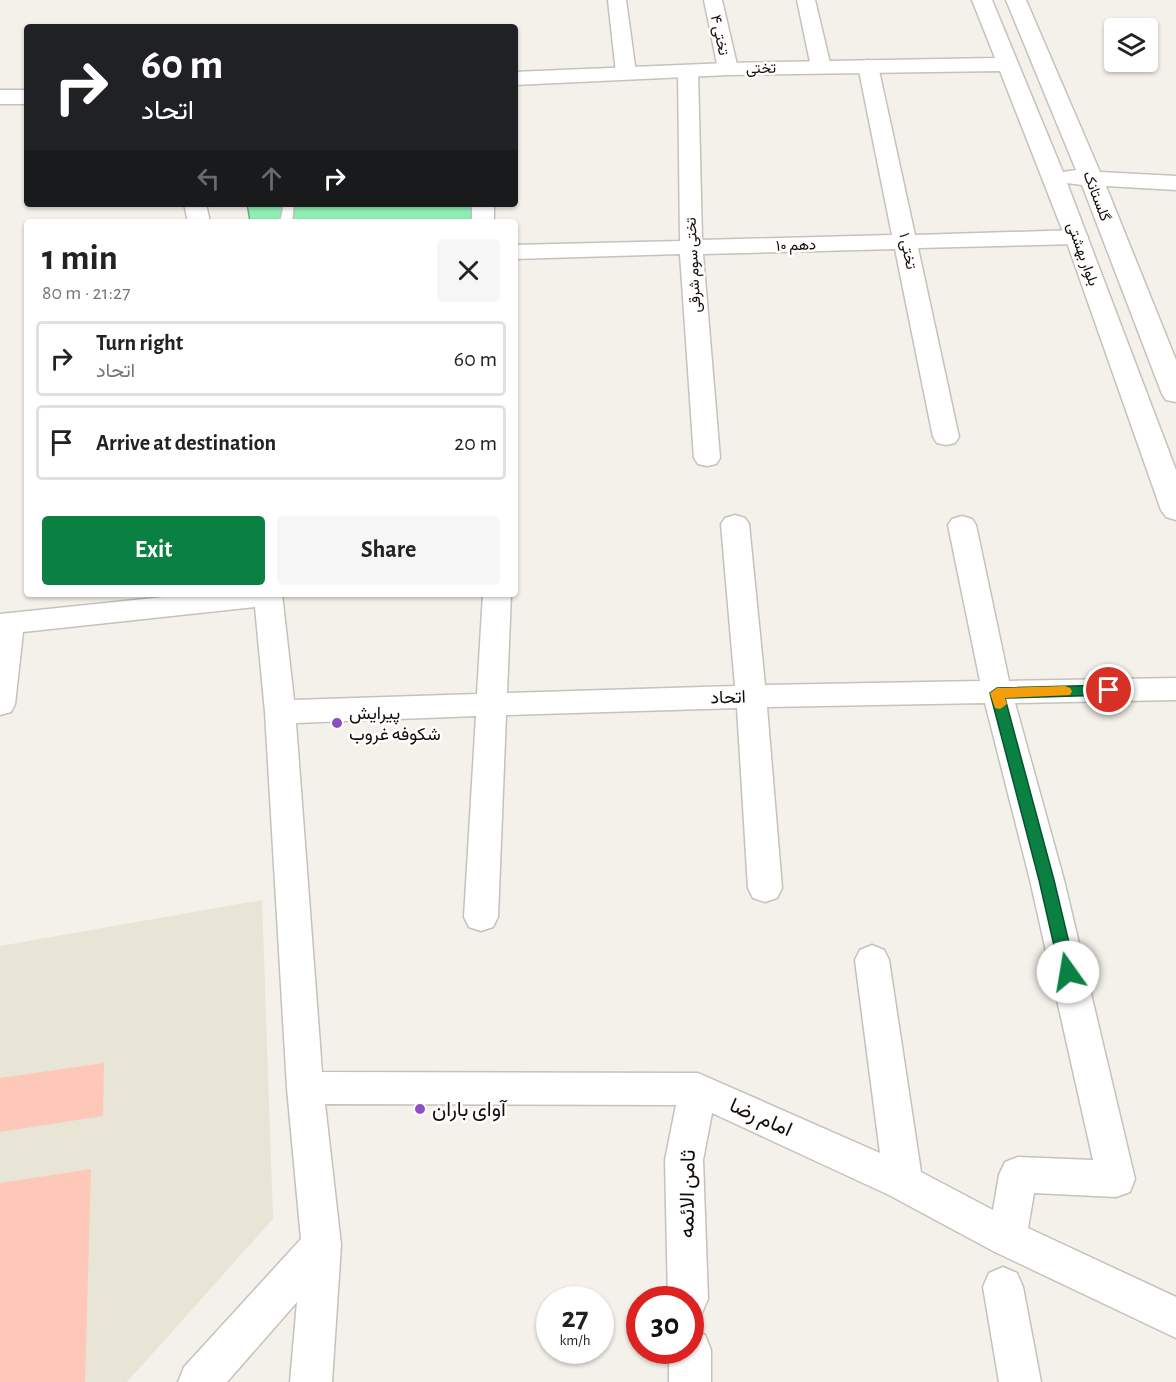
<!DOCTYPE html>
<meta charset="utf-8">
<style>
body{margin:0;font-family:"Alegreya Sans",Vazirmatn,sans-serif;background:#f6f6f6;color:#222;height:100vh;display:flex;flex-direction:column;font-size:22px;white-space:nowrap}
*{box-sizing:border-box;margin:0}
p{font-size:20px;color:#767676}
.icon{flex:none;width:33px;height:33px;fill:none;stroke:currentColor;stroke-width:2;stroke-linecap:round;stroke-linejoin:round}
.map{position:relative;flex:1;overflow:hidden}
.drawer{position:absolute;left:24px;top:219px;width:494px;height:378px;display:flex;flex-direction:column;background:#fff;border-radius:6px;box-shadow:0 2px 4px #0004}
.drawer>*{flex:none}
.banner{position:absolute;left:24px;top:24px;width:494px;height:183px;border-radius:6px;box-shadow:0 2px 4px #0004;background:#202124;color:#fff;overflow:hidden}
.buttons{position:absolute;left:1104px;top:18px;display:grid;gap:12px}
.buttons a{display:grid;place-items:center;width:54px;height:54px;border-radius:6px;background:#fff;box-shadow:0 2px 4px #0004;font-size:30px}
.speed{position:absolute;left:536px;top:1286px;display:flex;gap:12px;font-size:30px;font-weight:700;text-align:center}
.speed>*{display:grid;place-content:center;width:78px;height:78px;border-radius:50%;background:#fff;box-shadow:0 2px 4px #0004;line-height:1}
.speed small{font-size:15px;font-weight:400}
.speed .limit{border:9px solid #d22;background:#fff;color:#111}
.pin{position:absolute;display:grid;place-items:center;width:51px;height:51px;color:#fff;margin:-26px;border:3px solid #fff;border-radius:50%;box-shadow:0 2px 6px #0007}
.me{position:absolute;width:66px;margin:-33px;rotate:347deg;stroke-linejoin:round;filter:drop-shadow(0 0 4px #0008)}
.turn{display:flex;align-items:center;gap:21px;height:126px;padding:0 18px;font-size:27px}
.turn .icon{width:78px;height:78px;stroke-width:2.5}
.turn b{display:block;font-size:42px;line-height:51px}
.lanes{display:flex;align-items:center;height:57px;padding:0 18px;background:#0003;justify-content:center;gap:30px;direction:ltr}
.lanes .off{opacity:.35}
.round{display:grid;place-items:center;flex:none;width:63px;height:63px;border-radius:6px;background:#f6f6f6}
.overview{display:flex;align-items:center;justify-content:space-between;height:102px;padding:0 18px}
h1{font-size:36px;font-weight:700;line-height:45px}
.action{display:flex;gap:12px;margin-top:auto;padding:12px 18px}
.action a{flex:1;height:69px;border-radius:6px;background:#0b8043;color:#fff;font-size:24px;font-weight:700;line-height:69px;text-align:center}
.action a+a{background:#f6f6f6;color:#222}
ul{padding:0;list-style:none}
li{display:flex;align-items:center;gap:18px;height:75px;margin:0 12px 9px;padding:0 6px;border:3px solid #e0e0e0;border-radius:6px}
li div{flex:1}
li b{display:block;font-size:22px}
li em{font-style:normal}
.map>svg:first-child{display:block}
</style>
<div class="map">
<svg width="1176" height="1382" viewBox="0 0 1176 1382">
<rect width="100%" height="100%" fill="#f3f1e9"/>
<polygon fill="#e8e5d6" points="262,900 273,1219 127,1382 0,1382 0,946"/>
<g fill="#fec8b9">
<polygon points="104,1063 103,1116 0,1132 0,1078"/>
<polygon points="91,1169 85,1382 0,1382 0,1183"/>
</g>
<polygon fill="#90eeb5" stroke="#69ab82" stroke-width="1.5" points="247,204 476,204 476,222 250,222"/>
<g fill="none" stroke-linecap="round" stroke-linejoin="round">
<defs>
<polygon id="service" points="284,204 294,204 292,222 280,222"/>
<g id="minor">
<polygon points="608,0 626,0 636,73 633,77 619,77 616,73"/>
<polygon points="704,0 722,0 738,69 735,73 721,73 718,69"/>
<polygon points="797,0 815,0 831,67 828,71 814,71 811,67"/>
<polygon points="868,60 875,62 878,66 915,235 1077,230 1085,232 1088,237 1085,242 1077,244 918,248 959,437 955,443 946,445 937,443 933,437 895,249 703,254 720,458 716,464 707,466 698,464 694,458 680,254 514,259 514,245 680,241 678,71 681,67 695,67 698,71 702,240 892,235 858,66 861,62"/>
<polygon points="184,204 206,204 210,222 188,222"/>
<rect x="472" y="204" width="22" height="18"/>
<path d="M735 515 745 518 749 524 765 685 980 681 948 525 952 519 962 516 972 519 976 525 1009 681 1176 678V700L1015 703 1064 880 1135 1179 1130 1192 1116 1197 1034 1193 1028 1228 1176 1297V1338L993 1251 889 1195 712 1113 703 1160 708 1299 702 1313 690 1318V1299H668L665 1160 676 1105 325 1104 341 1245 332 1382H290L297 1302 227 1382H178L184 1367 301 1239 287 1088 265 712 255 607 23 632 15 704 11 712 0 715V614L192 594H282L294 700 477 694 483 594H511L507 693 735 686 721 524 725 518ZM985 703 1030 880 1093 1160 1018 1157 1005 1162 999 1175 993 1210 921 1172 889 960 884 950 872 945 860 950 855 960 880 1153 698 1073 322 1072 296 723 476 716 464 917 469 927 481 931 493 927 498 917 506 715 737 708 748 888 753 898 765 902 777 898 782 888 767 707Z"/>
<polygon points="1003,1267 1017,1273 1023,1287 1041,1382 999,1382 983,1287 989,1273"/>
<polygon points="690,1329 705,1335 711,1350 711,1382 669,1382 669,1350 690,1350"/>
</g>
<g id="tertiary">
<polygon points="972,0 992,0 1063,172 1076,170 1006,0 1026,0 1100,172 1176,176 1176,190 1106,186 1176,360 1176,402 1166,400 1162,394 1082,185 1067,183 1176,470 1176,520 1166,517 1161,510 1065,237 1000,71 728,75 514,85 514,72 728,63 995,58"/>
<rect x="0" y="90" width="27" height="14"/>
</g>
</defs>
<use href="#service" stroke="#c4c2bb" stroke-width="3"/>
<use href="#minor" stroke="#c4c2bb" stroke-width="3"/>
<use href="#tertiary" stroke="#c4c2bb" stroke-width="3"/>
<use href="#service" fill="#fff" fill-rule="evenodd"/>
<use href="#minor" fill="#fff" fill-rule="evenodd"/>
<use href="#tertiary" fill="#fff" fill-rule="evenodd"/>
</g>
<polygon fill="#0b8043" stroke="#07532c" stroke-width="1.5" points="1109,685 1116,690 1109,695 1005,698 1054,880 1076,972 1074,977 1068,979 1062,977 1060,972 1039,880 990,693 997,688"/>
<polygon fill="#f59e0b" points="1065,686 1070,688 1072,691 1070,695 1005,698 1007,704 1000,709 995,708 990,693 997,688"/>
<g fill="#8d4ec4" stroke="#fffefd" stroke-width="2">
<circle cx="337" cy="723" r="6"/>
<circle cx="420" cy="1109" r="6"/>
</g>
<g text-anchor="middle" stroke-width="5" stroke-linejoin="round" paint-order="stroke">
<g font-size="15" fill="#0f0e0c" stroke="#fffefd">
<text transform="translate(720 35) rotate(78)" y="5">تختی ۴</text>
<text transform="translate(761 68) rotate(-1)" y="5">تختی</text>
<text transform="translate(1097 196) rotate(69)" y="5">گلستانک</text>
<text transform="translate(796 245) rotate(-2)" y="5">دهم ۱۰</text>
<text transform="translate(908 251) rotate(78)" y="5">تختی ۱</text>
<text transform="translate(1083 254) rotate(70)" y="5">بلوار بهشتی</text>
<text transform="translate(693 265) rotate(-93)" y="5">تختی سوم شرقی</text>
</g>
<g font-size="18" fill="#0f0e0c" stroke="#fffefd">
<text transform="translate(728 697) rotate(-2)" y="6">اتحاد</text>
</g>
<g font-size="18" fill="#0f0e0c" stroke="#fffefd" text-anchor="start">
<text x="349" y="719">پیرایش<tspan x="349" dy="21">شکوفه غروب</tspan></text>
</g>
<g font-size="21" fill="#0f0e0c" stroke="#fffefd" text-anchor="start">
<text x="432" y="1116">آوای باران</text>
</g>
<g font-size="21" fill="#0f0e0c" stroke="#fffefd">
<text transform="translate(761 1117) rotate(24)" y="7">امام رضا</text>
<text transform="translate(687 1194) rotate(-89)" y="7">ثامن الائمه</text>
</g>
</g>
</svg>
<div class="buttons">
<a><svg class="icon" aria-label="layers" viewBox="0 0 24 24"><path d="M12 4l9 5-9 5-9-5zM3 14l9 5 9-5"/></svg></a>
</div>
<div class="speed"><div>27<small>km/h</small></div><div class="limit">30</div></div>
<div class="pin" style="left:1109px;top:690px;background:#d93025"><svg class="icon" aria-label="arrive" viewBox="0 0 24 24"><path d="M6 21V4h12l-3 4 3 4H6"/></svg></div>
<svg class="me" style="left:1068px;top:972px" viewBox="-20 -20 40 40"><circle r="19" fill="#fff"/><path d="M0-13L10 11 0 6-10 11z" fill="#0b8043"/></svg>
<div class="banner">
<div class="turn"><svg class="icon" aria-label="right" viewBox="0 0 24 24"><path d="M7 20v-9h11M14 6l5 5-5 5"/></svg><div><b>60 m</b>اتحاد</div></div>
<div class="lanes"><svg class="icon off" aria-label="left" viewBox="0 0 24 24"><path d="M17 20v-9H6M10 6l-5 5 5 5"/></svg><svg class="icon off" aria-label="ahead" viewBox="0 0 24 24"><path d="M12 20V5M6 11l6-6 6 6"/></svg><svg class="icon" aria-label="right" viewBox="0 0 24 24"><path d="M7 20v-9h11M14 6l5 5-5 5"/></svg></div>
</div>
<section class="drawer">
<div class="overview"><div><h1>1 min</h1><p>80 m · 21:27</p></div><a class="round"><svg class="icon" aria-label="close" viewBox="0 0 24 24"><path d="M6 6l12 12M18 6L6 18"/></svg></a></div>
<ul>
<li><svg class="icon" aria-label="right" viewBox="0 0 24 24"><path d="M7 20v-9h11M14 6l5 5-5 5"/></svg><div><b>Turn right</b><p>اتحاد</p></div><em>60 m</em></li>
<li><svg class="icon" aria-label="arrive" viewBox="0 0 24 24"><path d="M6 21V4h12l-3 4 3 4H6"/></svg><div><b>Arrive at destination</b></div><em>20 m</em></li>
</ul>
<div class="action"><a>Exit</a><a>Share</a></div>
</section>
</div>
